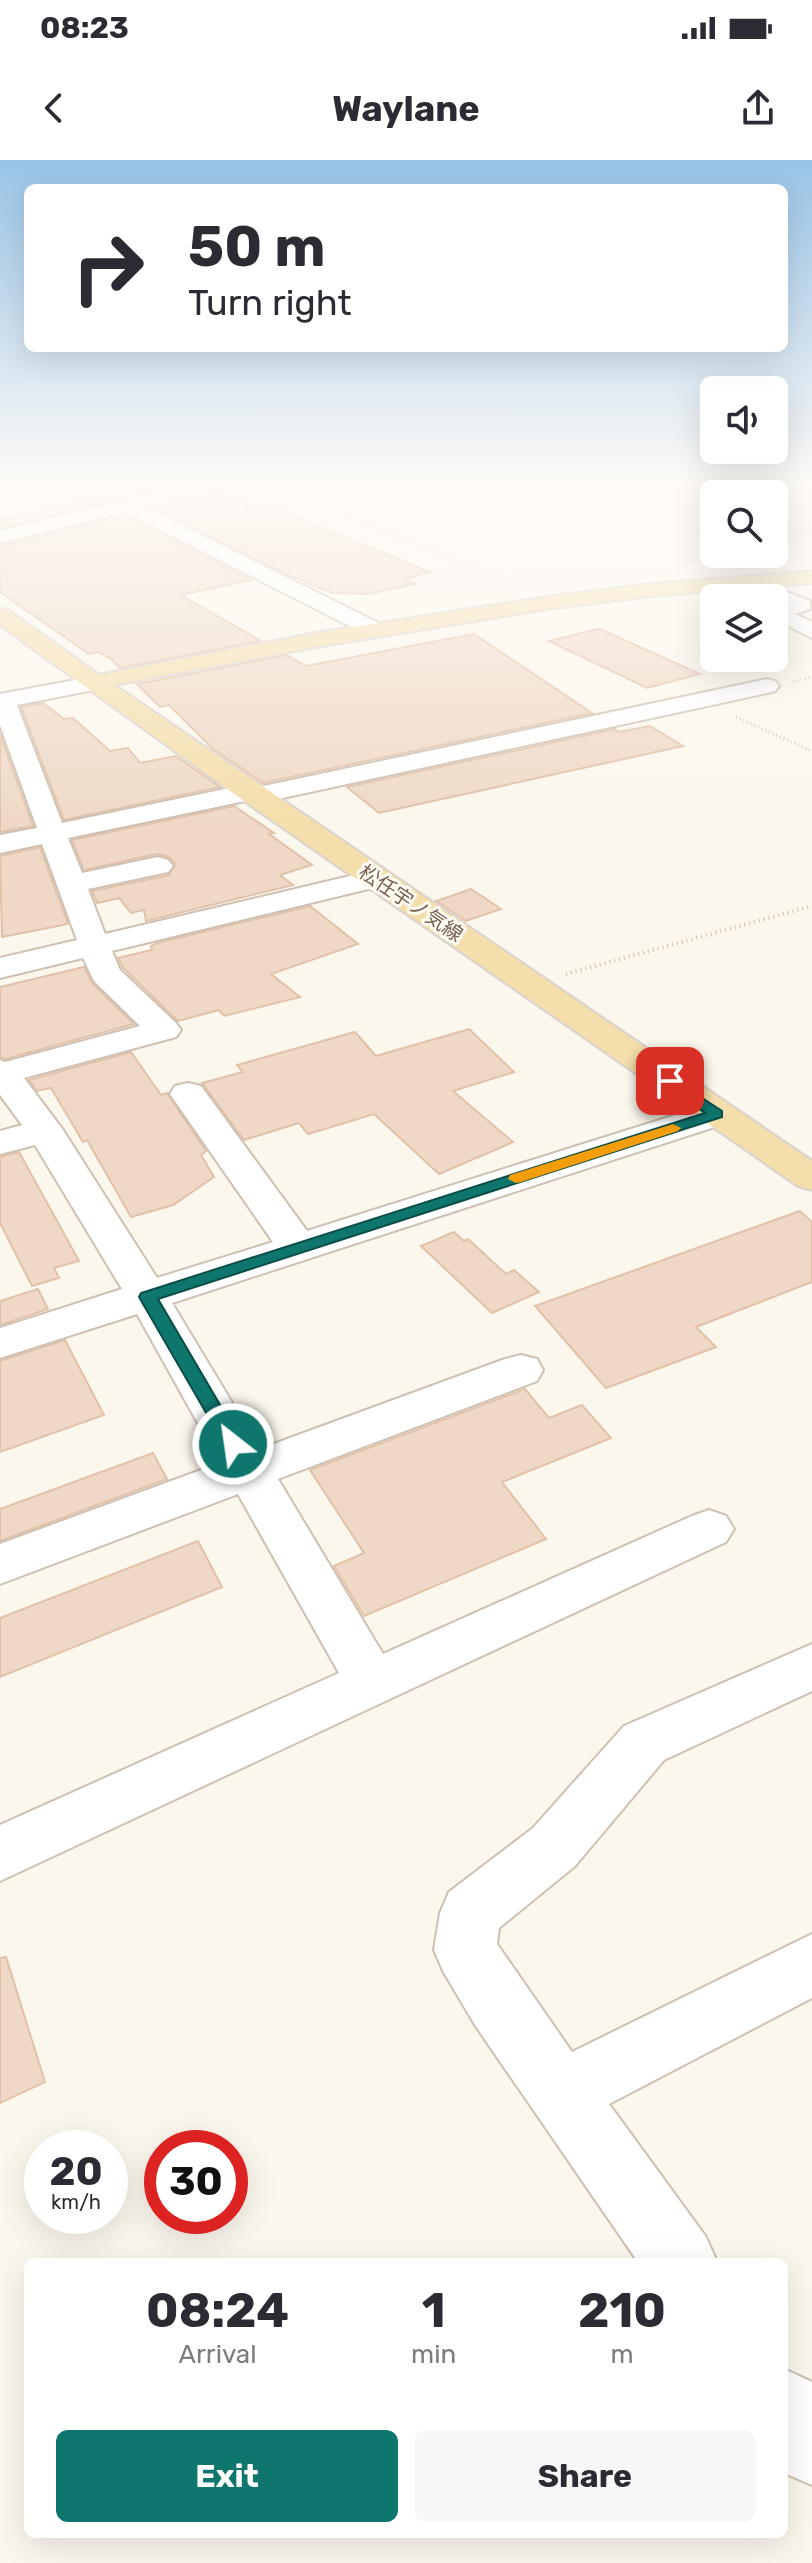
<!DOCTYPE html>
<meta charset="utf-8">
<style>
body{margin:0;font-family:Rubik,"Noto Sans JP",sans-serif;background:#f7f7f7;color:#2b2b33;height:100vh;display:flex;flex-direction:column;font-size:30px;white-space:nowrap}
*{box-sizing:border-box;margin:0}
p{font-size:26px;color:#7c7c81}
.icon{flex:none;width:44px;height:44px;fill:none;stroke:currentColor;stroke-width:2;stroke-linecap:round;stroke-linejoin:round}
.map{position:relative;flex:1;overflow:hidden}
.side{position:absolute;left:24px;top:2098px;width:764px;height:280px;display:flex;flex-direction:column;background:#fff;border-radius:12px;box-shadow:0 8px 32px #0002}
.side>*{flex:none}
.hud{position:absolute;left:24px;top:24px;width:764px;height:168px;border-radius:12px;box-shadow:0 8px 32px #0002;background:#fff;color:#2b2b33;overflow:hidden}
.tools{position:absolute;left:700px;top:216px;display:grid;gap:16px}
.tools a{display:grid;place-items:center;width:88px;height:88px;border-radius:12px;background:#fff;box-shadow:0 8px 32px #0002;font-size:40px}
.speed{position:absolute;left:24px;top:1970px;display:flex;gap:16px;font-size:40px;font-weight:700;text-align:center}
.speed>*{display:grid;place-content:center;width:104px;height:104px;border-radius:50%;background:#fff;box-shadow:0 8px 32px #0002;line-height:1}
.speed small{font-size:20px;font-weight:400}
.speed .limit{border:12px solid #d22;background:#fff;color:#111}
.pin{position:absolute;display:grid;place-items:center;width:68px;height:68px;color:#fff;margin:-34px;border-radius:16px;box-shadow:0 4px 12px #0006}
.me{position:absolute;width:88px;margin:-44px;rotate:330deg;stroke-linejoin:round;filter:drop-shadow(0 0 6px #0008)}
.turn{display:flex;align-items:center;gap:28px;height:168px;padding:0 32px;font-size:36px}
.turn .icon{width:104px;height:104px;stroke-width:2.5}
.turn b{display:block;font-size:56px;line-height:68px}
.eta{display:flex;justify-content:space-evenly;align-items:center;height:136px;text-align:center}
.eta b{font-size:48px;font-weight:700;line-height:56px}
.primary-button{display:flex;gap:16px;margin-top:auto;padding:16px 32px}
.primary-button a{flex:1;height:92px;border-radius:12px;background:#0f766e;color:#fff;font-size:32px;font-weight:700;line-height:92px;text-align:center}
.primary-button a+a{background:#f7f7f7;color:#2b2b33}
.status{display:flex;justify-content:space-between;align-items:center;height:56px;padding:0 40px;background:#fff;direction:ltr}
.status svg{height:22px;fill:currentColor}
header{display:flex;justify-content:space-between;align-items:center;height:104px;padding:0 32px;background:#fff;font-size:36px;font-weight:700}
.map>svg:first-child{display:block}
</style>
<div class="status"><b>08:23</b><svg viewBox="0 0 49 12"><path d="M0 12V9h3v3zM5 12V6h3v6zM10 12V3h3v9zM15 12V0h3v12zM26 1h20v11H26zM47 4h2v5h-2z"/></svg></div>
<header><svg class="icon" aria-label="back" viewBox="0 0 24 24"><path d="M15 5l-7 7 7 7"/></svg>Waylane<svg class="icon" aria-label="share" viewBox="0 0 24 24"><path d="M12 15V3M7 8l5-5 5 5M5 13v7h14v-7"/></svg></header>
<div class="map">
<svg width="812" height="2403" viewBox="0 0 812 2403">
<rect width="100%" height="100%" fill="#fcf7ed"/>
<g fill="#efd9c6" stroke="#e1c1a8" stroke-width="2">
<polygon points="157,324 180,324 0,368 0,360"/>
<polygon points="228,324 245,324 247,352 272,347 430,412 404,419 415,424 369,434 332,433 284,413 153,348 224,331"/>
<polygon points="125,355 251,420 181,435 261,481 120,508 110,498 98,492 89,494 0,432 0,386"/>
<polygon points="598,469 600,469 700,514 647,528 549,481"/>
<polygon points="474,474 592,553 263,623 213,589 169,545 160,547 137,524 287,495 306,506"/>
<polygon points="43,543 64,559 73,558 110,591 128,588 140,603 176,596 220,627 64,660 21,547"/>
<polygon points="650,566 683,586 379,653 347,627 615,569 619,572"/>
<polygon points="0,574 33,666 0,672"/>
<polygon points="234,646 274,673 269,674 312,705 280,715 293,725 146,761 144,750 131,753 119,738 97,743 92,731 169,715 175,704 169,697 157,694 84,710 72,680"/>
<polygon points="40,687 68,764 2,777 0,696"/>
<polygon points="471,729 501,749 466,761 436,741"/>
<polygon points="310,746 358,784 271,814 300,837 224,856 219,850 178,861 123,808 118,798 152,790 151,786 157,783"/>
<polygon points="84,807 92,823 134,864 5,899 0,897 0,827"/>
<polygon points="469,869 514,912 453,931 513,982 439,1014 374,954 308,974 299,963 244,980 202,923 243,912 237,905 355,872 376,896"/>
<polygon points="131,892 161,935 167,933 206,991 201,995 214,1017 173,1045 131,1057 87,980 83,982 51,928 37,931 29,920"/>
<polygon points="19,992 79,1101 54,1108 59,1118 32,1126 0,1063 0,997"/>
<polygon points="800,1051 812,1062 812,1122 696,1167 716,1187 606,1228 535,1146"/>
<polygon points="454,1072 464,1081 468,1079 506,1114 514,1110 539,1132 492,1153 421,1086"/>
<polygon points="38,1129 48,1149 0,1165 0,1141"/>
<polygon points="65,1180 104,1255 0,1292 0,1201"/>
<polygon points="525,1229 549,1258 582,1245 611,1278 502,1322 546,1379 364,1456 334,1406 364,1393 310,1310"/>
<polygon points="153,1293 167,1319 0,1381 0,1349"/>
<polygon points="198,1381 222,1427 0,1517 0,1458"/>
<polygon points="6,1797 45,1922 0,1943 0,1798"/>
</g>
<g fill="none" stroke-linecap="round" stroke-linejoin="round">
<defs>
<g id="minor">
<polygon points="194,324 225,324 223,328 144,347 385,466 388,471 385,476 369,476 125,352 0,383 0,371"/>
<polygon points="759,421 810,441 810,449 795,454 812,462 812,478 774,459 774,446 782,444 752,431 749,427"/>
<polygon points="96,516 104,518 108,523 104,528 17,545 62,663 249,624 259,627 767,519 775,521 779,526 775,531 767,533 255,644 245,641 68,678 82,713 158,697 168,700 173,706 168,712 88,729 105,774 375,710 385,713 390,719 385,725 112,791 120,810 176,863 181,870 176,877 24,918 63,970 157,1118 273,1082 170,934 175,926 188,923 201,926 307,1071 704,946 717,943 730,946 735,954 730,962 172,1143 260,1289 505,1199 521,1195 537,1199 543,1210 537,1221 278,1319 383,1494 692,1356 709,1350 726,1356 734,1369 726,1382 0,1721 0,1665 339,1513 238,1334 0,1424 0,1384 220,1303 137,1154 0,1198 0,1168 122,1129 35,985 0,994 0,971 22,965 0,935 0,900 5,902 140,866 94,821 83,798 0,818 0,798 77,780 42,684 0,693 0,675 37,668 0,565 0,534"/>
<polygon points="812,1484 812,1531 664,1600 575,1706 499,1768 497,1784 572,1892 812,1774 812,1838 609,1944 706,2077 717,2102 638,2102 475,1865 443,1811 434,1790 440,1753 449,1732 533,1668 624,1566"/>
<polygon points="784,2209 812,2222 812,2325 784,2313"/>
</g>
<polygon id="major" points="812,411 812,423 652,436 554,448 316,487 114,525 812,1001 812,1030 798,1026 240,638 0,465 0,449 8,450 99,515 316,473 554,436 652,424"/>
</defs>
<use href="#minor" stroke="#cec0b2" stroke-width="4"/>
<use href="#major" stroke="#d9d2ce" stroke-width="4"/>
<g stroke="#d5bda8" stroke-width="2" stroke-dasharray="1 3" stroke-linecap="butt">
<polyline points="274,324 513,425"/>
<polyline points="694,324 724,334"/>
<polyline points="0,349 98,324"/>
<polyline points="774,350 812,362"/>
<polyline points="774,381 812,373"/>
<polyline points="686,402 720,394"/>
</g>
<g stroke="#d5bda8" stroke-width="3" stroke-dasharray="1 3" stroke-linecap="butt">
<polyline points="793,521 812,517"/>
<polyline points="736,557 812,591"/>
</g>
<polyline stroke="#d5bda8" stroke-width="4" stroke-dasharray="1 4" stroke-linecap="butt" points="566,814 812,746"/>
<use href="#minor" fill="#fff" fill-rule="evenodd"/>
<use href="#major" fill="#f4deab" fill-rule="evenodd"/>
</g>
<linearGradient id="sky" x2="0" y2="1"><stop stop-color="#99c4e7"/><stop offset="0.49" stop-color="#fefbf7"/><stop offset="1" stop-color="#fefbf7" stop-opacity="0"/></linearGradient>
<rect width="812" height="661" fill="url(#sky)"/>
<polygon fill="#0f766e" stroke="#0a4d48" stroke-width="2" points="670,917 722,951 722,957 158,1139 243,1284 233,1291 227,1289 139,1137 141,1133 705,953 665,925 665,918"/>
<polygon fill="#f59e0b" points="673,964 681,968 678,971 521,1022 516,1023 508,1019 510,1015"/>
<g text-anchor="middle" stroke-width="6" stroke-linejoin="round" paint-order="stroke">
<g font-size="20" fill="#766050" stroke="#fefbf3">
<text transform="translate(411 743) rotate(34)" y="7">松任宇ノ気線</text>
</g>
</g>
</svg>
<div class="tools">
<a><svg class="icon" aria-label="sound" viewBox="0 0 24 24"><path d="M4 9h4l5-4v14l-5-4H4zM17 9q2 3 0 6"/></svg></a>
<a><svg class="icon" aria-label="search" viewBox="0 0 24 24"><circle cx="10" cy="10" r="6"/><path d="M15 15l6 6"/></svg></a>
<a><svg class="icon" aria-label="layers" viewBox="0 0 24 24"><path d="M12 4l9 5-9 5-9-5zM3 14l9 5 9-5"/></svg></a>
</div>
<div class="speed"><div>20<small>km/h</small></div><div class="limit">30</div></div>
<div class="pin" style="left:670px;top:921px;background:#d93025"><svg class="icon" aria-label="arrive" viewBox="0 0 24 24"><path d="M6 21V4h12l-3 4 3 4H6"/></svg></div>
<svg class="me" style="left:233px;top:1284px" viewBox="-20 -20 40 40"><circle r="17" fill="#0f766e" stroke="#fff" stroke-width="3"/><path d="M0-11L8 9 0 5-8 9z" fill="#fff"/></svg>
<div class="hud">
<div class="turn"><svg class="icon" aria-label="right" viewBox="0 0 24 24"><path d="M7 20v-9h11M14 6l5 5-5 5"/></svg><div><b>50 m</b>Turn right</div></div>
</div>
<section class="side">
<div class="eta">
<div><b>08:24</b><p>Arrival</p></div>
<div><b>1</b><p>min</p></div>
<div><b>210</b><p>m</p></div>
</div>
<div class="primary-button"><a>Exit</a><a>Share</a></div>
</section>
</div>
